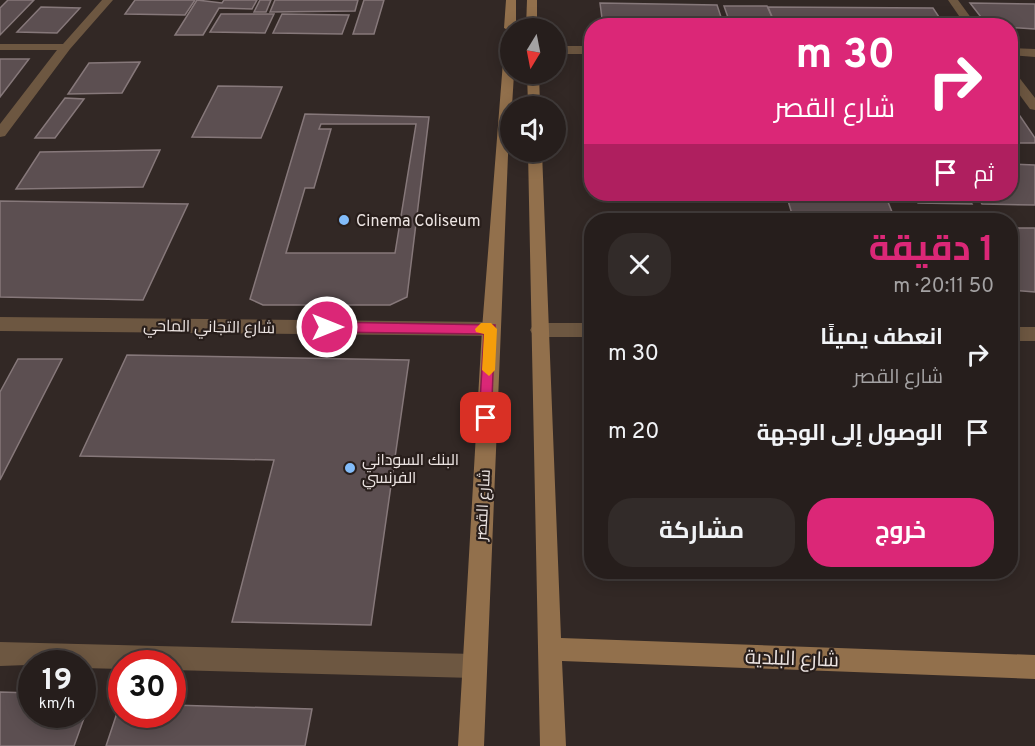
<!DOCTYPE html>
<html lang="ar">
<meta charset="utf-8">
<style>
body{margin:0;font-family:Overpass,Cairo,sans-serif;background:#322b29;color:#f1f3f6;direction:rtl;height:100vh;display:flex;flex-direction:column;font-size:22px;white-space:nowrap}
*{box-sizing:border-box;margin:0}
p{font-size:20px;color:#a4a2a3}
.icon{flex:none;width:33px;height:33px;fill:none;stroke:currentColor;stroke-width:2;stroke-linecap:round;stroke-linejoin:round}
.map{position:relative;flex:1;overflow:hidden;direction:ltr}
.panel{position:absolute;left:584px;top:213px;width:434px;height:366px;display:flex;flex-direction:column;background:#261e1c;border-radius:24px;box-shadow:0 3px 15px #0003,0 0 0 2px #423c3b;direction:rtl}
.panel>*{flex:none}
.guide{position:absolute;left:584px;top:18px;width:434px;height:183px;border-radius:24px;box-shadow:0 3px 15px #0003,0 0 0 2px #423c3b;direction:rtl;background:#db2777;color:#fff;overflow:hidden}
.needle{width:39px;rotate:190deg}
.buttons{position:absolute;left:500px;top:18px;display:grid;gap:12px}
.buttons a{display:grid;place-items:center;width:66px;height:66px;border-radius:50%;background:#261e1c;box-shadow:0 3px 15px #0003,0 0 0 2px #423c3b;font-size:30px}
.speed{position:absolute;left:18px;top:650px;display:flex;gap:12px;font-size:30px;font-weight:700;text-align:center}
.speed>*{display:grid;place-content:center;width:78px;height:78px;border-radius:50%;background:#261e1c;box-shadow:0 3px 15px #0003,0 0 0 2px #423c3b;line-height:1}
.speed small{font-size:15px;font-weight:400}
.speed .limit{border:9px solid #d22;background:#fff;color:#111}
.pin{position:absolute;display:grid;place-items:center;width:51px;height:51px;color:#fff;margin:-26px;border-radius:12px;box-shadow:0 3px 9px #0006}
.me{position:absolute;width:66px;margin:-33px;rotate:90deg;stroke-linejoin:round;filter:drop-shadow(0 0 4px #0008)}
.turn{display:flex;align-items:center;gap:21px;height:126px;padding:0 24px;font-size:27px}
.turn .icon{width:78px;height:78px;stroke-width:2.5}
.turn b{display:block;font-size:42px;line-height:51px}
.then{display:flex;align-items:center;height:57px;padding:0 24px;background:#0003;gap:12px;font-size:22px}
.round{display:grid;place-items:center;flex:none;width:63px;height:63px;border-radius:24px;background:#322b29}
.headline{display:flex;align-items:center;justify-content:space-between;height:102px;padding:0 24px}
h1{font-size:36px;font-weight:700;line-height:45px;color:#db2777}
.button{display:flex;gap:12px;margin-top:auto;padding:12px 24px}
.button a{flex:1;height:69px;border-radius:24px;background:#db2777;color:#fff;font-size:24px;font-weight:700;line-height:69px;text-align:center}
.button a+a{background:#322b29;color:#f1f3f6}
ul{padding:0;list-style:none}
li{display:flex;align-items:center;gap:18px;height:78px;padding:0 24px}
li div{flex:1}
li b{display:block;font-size:22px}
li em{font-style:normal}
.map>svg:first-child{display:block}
</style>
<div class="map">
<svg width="1035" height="746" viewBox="0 0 1035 746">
<rect width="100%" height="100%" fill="#322825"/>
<g fill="#5c4f51" stroke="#86787a" stroke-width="1.5" fill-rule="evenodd">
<polygon points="8,0 34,0 0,35 0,8"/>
<polygon points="135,0 195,0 185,15 125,14"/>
<polygon points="197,0 222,3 224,0 257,0 252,9 219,8 203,35 175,35"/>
<polygon points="260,0 271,0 266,12 254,12"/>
<polygon points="275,0 358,0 355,11 270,12"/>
<polygon points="364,0 384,0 374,34 353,34"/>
<polygon points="600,3 717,5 724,26 603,26"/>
<polygon points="970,3 1035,4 1035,29 988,26"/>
<polygon points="724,6 767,6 776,26 731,26"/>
<polygon points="41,7 80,8 57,33 17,32"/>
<polygon points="768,7 933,8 945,26 776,26"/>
<polygon points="221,14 274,14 265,33 210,32"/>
<polygon points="282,14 349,15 342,34 273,33"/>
<polygon points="0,59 29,59 0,97"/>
<polygon points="140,62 122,93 68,94 89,63"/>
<polygon points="218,86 282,87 261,138 192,137"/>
<polygon points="65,98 84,99 55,138 35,138"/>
<path d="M305 114 429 117 407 297 390 305H263L250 299ZM321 124H416L395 253H286L305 188H314L331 129H319Z"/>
<polygon points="1010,116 1020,116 1035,138 1035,143 1010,143"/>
<polygon points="160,150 143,187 16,189 40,152"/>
<polygon points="1010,164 1035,165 1035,205 982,204 976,194 1010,194"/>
<polygon points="786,194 886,197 894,217 792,214"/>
<polygon points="913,194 966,194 972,204 918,203"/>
<polygon points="0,201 188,204 143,300 0,297"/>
<polygon points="1010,228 1035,228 1035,292 1010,290"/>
<polygon points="127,355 409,360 371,625 232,622 274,460 80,456"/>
<polygon points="18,359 62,359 0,480 0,392"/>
<polygon points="0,692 32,693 32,714 82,714 82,695 92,696 74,746 0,746"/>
<polygon points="120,704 122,714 172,714 172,705 312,709 305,746 106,746"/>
</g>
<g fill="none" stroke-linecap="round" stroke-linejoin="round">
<g fill="#6d5741" fill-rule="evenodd">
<polygon points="102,0 113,0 70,49 5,136 0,137 0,124 57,50 0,50 0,44 63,44"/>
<polygon points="948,0 958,0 977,26 966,26"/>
<rect x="555" y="46" width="36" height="8"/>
<polygon points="1010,48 1035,49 1035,57 1010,55"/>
<polygon points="1010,70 1014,71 1035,98 1035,110 1030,109 1010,82"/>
<polygon points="0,317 491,322 497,324 500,329 497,334 491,336 0,331"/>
<polygon points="539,323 591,323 591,337 539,337 533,335 530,330 533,325"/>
<rect x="1010" y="327" width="25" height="14"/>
<polygon points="0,642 474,654 482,658 486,666 482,674 474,678 172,670 172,663 122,663 122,669 82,668 82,663 0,666"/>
</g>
<g fill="#92704c" fill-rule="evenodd">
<polygon points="506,0 516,0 516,28 510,28 510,31 504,28"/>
<polygon points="527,0 537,0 537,28 526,28"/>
<polygon points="510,46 510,74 514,74 512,106 510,106 484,746 458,746 482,329 504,49"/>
<polygon points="527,74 539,74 540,106 528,106"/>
<polygon points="528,152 542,152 561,638 1035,655 1035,679 562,661 566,746 540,746"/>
</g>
</g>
<polygon fill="#db2777" stroke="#8e194d" stroke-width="1.5" points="327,322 495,325 491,423 486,425 479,418 484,334 327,332 321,327"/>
<polygon fill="#f59e0b" points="481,323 491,323 497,329 495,370 489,376 482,370 484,334 476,332 475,329"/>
<g fill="#82bcfa" stroke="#281e1b" stroke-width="2">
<circle cx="344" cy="220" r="6"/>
<circle cx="350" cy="468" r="6"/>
</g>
<g text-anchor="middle" stroke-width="4.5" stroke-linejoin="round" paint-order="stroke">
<g font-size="16" fill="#ece4e2" stroke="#281e1b" text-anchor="start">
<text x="356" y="226">Cinema Coliseum</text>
<text x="362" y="465">البنك السوداني<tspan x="362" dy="18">الفرنسي</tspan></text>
</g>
<g font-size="16" fill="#ece4e2" stroke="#281e1b">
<text transform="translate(209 326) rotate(1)" y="6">شارع التجاني الماحي</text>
<text transform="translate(482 505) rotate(-87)" y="6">شارع القصر</text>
</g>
<g font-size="20" fill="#ece4e2" stroke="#281e1b">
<text transform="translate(792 658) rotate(2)" y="7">شارع البلدية</text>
</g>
</g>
</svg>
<div class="buttons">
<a><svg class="needle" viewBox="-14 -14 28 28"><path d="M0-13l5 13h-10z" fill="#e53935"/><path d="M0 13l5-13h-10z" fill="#a4a2a3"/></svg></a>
<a><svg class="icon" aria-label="sound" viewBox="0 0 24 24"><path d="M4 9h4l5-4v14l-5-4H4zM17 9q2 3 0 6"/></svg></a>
</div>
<div class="speed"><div>19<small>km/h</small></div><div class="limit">30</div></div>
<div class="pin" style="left:486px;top:418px;background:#d93025"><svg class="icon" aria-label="arrive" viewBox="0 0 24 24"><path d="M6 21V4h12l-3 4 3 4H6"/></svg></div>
<svg class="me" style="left:327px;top:327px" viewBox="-20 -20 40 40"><circle r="17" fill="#db2777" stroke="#fff" stroke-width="3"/><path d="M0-11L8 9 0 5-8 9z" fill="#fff"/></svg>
<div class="guide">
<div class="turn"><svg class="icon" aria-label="right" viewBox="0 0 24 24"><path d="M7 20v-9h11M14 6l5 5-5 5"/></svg><div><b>30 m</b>شارع القصر</div></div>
<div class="then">ثم<svg class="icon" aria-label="arrive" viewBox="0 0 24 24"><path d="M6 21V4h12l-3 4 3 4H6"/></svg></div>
</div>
<section class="panel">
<div class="headline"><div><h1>1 دقيقة</h1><p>50 m · 20:11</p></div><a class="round"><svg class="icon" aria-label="close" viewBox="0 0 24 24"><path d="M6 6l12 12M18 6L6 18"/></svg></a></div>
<ul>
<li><svg class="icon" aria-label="right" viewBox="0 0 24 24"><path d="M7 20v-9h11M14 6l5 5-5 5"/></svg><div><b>انعطف يمينًا</b><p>شارع القصر</p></div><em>30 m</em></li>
<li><svg class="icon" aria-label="arrive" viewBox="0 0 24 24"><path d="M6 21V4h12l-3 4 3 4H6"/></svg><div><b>الوصول إلى الوجهة</b></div><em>20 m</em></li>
</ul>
<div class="button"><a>خروج</a><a>مشاركة</a></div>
</section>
</div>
